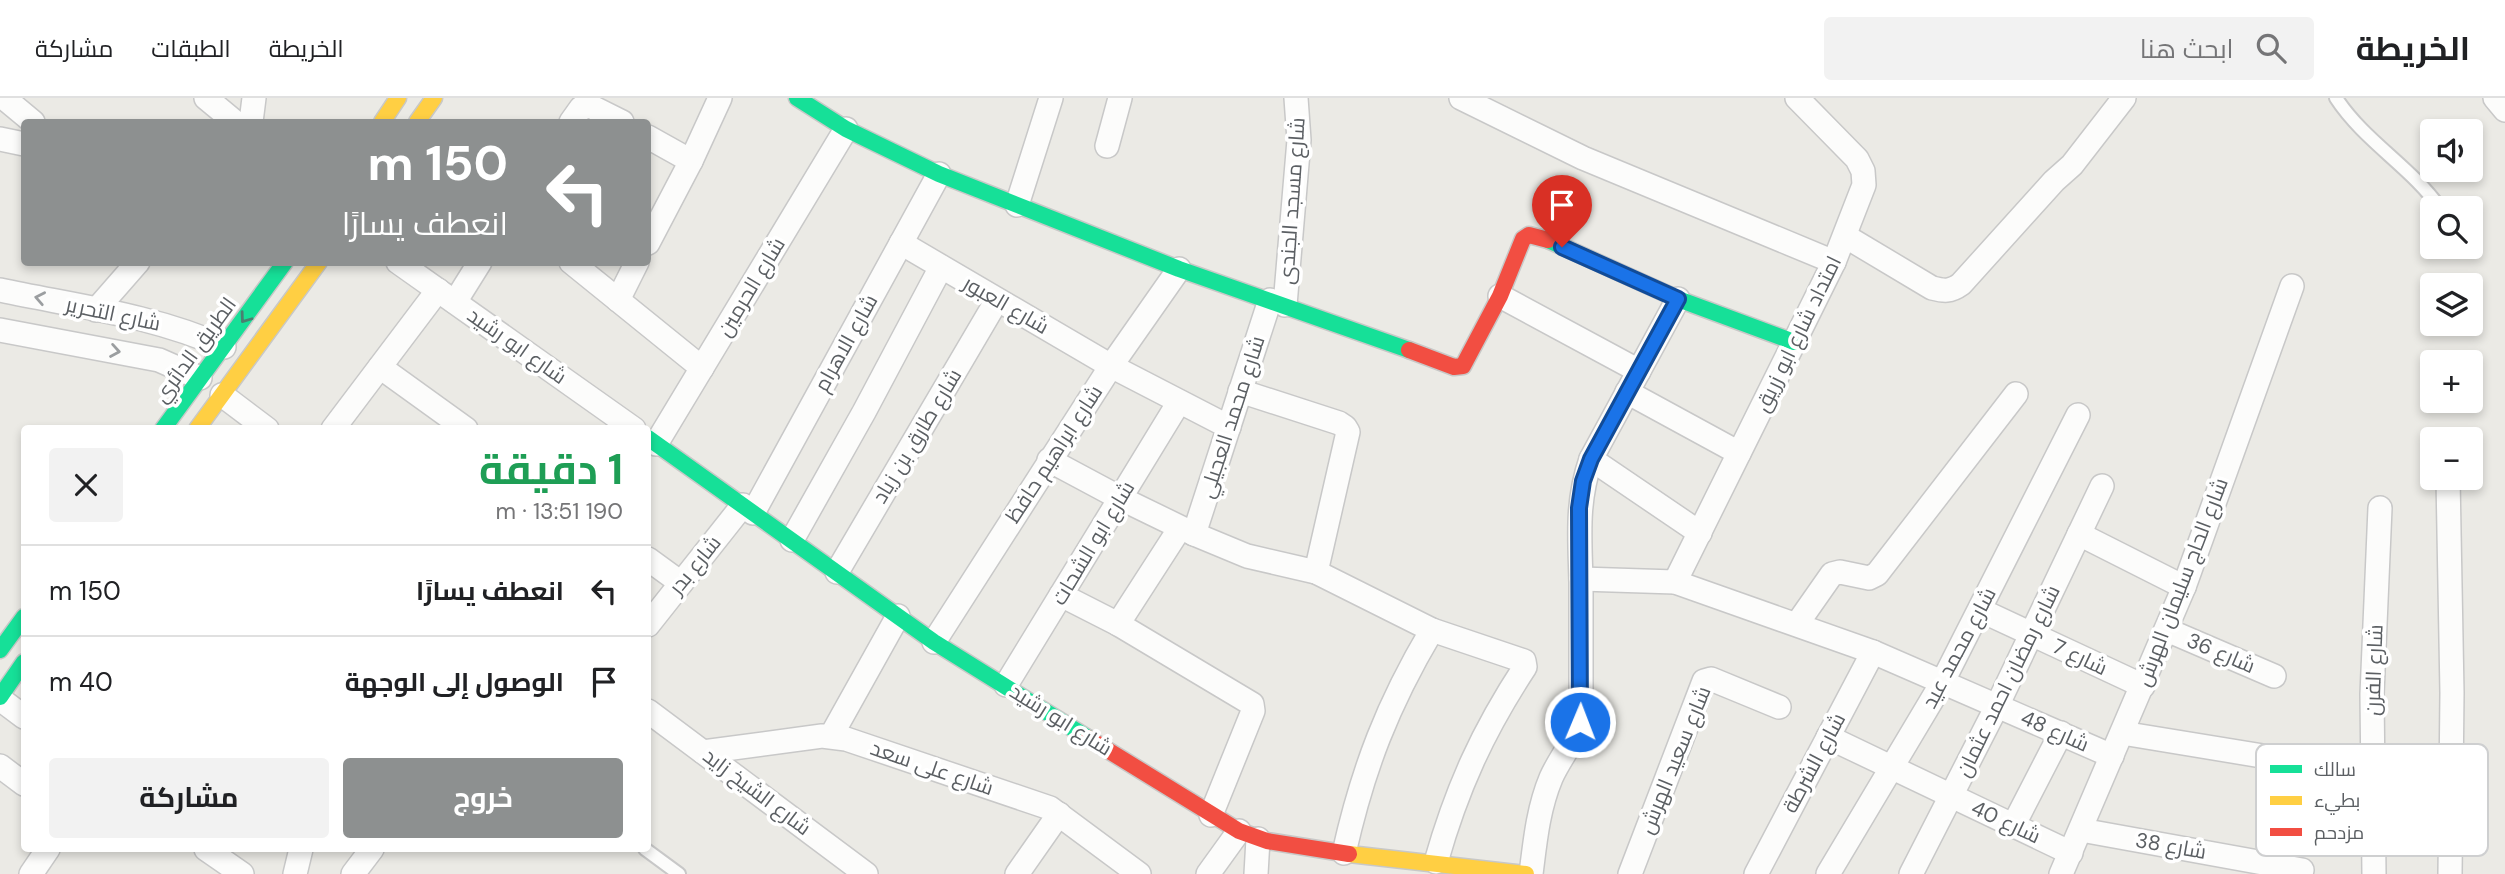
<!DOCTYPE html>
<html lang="ar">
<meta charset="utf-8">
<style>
body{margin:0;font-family:"DM Sans",Cairo,sans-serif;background:#f2f2f2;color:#202124;direction:rtl;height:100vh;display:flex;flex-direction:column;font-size:26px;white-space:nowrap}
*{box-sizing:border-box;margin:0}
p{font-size:23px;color:#757577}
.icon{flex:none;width:38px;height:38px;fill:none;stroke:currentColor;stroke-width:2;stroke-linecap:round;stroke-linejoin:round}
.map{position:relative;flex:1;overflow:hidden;direction:ltr}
.drawer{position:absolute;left:21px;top:327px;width:630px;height:427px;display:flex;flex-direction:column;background:#fff;border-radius:7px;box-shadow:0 4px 10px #0003;direction:rtl}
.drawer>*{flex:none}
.guide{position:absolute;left:21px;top:21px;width:630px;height:147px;border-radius:7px;box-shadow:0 4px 10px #0003;direction:rtl;background:#8d9090;color:#fff;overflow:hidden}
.fabs{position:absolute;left:2420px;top:21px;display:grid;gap:14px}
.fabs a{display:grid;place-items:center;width:63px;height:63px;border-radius:7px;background:#fff;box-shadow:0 4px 10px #0003;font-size:35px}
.pin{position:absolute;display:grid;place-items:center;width:60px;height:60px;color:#fff;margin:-72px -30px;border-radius:50% 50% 50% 0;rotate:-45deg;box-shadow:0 0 7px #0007}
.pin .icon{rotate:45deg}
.me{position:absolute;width:77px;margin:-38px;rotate:1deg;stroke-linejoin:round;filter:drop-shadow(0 0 5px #0008)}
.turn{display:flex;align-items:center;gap:24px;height:147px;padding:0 28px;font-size:32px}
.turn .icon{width:91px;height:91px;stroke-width:2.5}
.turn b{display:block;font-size:49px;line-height:60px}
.round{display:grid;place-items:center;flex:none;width:74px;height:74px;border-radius:7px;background:#f2f2f2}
.head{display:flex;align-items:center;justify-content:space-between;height:119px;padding:0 28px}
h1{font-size:42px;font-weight:700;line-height:52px;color:#1e9e55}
.primary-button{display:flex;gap:14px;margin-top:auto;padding:14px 28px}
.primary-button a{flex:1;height:80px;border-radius:7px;background:#8d9090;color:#fff;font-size:28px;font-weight:700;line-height:80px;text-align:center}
.primary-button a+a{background:#f2f2f2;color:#202124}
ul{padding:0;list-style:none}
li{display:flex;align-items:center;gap:21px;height:91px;padding:0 28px;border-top:2px solid #e0e0e0}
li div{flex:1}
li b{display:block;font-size:26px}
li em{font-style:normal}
header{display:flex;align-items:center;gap:42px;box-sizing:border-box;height:98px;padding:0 35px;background:#fff;border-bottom:2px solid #e0e0e0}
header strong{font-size:33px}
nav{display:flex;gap:38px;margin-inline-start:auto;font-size:24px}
.search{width:490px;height:63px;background:#f2f2f2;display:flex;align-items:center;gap:18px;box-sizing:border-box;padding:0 24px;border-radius:7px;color:#757577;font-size:26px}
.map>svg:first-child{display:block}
</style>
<header>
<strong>الخريطة</strong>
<div class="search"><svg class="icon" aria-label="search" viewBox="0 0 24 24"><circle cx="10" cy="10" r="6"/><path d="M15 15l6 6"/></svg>ابحث هنا</div>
<nav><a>الخريطة</a><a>الطبقات</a><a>مشاركة</a></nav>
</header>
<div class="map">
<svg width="2505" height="776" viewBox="0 0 2505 776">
<rect width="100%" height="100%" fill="#ebeae5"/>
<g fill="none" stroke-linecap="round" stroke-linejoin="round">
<defs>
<g id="lane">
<path d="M2336 0C2364 43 2411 69 2440 110"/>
<polyline points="645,751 679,776"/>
</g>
<g id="street">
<polyline points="4,0 33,24"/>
<polyline points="206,0 235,24"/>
<polyline points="1461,0 1583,60 1834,164"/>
<polyline points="2495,0 2505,12"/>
<polyline points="251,24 254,0"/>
<polyline points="571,24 581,10 590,8 622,24"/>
<polyline points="648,39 691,63 720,0"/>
<polyline points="0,41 24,46"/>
<polyline points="1107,48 1120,0"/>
<polyline points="1017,107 1051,0"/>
<path d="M1845 138 1932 190C1944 193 1950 194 1961 186L2054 83 2072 67 2124 0"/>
<polyline points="648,145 691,63"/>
<polyline points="901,145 1111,268 1229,329"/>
<polyline points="398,164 634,331"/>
<polyline points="571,164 702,270"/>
<path d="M0 192C75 208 153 217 224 249"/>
<polyline points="1500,198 1639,273"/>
<polyline points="618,202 637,164"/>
<polyline points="455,204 480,164"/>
<polyline points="1285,207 1299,42 1296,0"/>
<polyline points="96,212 138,164"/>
<polyline points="0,232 159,262 200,280"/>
<polyline points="380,269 466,331"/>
<polyline points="1240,293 1339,325 1345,329 1348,334 1316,474"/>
<polyline points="1627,294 1739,355"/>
<polyline points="222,297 267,331"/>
<polyline points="333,331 438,192"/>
<polyline points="656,346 846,31"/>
<polyline points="1591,361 1700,435"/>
<path d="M1049 362 1120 400 1194 436 1247 458 1316 474 1432 532 1524 563 1525 569C1483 633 1457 690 1436 764"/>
<polyline points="2448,380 2452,595 2450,776"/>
<polyline points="753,415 939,76"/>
<polyline points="1194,436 1270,202"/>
<polyline points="2079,436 2184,489"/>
<polyline points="792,442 864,314 941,169"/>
<polyline points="648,461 681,485"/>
<polyline points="837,474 997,202"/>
<polyline points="1581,481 1675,484 1873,554 2112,658"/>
<polyline points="1675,484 1834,164 1864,87 1863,73 1857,61 1797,0"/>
<polyline points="1061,497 1118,526 1252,606 1253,613 1211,717"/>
<polyline points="1980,512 2143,588"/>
<polyline points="1118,526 1180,430"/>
<polyline points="1797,526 1832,476 1840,474 1869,480 1877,476 2016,296"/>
<polyline points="648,527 743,407"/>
<polyline points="2167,532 2274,578"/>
<polyline points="934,544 1111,268 1179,171"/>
<polyline points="1006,587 1179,304"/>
<polyline points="0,601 24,619"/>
<polyline points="648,613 866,776"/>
<polyline points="2122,635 2317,667"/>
<polyline points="831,638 898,518"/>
<polyline points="1828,639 2071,755"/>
<polyline points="703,654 822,638 846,641 1050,710 1139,776"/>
<polyline points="0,668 24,686"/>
<polyline points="2013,728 2061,635"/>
<polyline points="2081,732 2302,772"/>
<polyline points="206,751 242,776"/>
<path d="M1344 755C1363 670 1388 606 1432 532"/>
<polyline points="31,776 48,751"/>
<polyline points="295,776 301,751"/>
<polyline points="353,776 372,751"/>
<polyline points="1017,776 1059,716"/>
<polyline points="1208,776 1239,733"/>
<polyline points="1256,776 1258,741"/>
<path d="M1531 776C1535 744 1538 711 1551 680 1560 659 1578 640 1581 617 1581 573 1581 529 1581 485 1580 440 1576 405 1591 361L1678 201"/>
<polyline points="1630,776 1704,583 1711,581 1779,609"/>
<polyline points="1756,776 1873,554"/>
<polyline points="1828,776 1942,585 2078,317"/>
<polyline points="1911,776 1997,608 2102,388"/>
<polyline points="2061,776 2184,489 2292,188"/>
<polyline points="2374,776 2372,596 2380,410"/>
</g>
<g id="fast">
<polyline points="797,0 846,31 939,76 1179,171 1409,252"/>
<polyline points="1548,142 1678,201 1794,244"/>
<polyline points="163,331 285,164"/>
<polyline points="648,340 934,544 1088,640"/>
<polyline points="0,552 24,519"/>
<polyline points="0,599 24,564"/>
</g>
<g id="slow">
<polyline points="382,24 398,0"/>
<polyline points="417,24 434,0"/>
<polyline points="197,331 319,164"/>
<polyline points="1349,756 1526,776"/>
</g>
<g id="jam">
<polyline points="1409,252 1454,269 1463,268 1500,198 1523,141 1529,137 1548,142"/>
<polyline points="1088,640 1239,733 1267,743 1349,756"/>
</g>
</defs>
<use href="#lane" stroke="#c8c8c8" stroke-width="16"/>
<use href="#street" stroke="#c8c8c8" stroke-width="26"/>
<use href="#fast" stroke="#c8c8c7" stroke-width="19"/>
<use href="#slow" stroke="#c8c8c7" stroke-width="19"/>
<use href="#jam" stroke="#c8c8c7" stroke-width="19"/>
<use href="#lane" stroke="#fcfcfb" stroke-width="12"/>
<use href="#street" stroke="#fcfcfb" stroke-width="23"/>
<use href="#fast" stroke="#16e098" stroke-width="16"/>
<use href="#slow" stroke="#ffcf43" stroke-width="16"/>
<use href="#jam" stroke="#f24e42" stroke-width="16"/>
</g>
<defs><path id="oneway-chevron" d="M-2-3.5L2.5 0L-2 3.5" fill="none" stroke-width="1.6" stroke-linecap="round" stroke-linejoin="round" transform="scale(1.75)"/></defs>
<g stroke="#9b9ea0">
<use href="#oneway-chevron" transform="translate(40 200) rotate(-169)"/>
<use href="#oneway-chevron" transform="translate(115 253) rotate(10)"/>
</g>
<use stroke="#4a7f70" href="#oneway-chevron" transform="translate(245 220) rotate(126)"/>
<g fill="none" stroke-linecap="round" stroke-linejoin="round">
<defs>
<polyline id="route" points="1562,149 1678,201 1591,361 1583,383 1579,410 1580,624"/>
</defs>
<use href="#route" stroke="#114b97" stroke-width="18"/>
<use href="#route" stroke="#1a73e8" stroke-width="12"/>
</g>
<g text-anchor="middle" stroke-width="7" stroke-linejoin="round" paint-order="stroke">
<g font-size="21" fill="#5b5f63" stroke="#fff">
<text transform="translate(1292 103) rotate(-86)" y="7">شارع مسجد الجندى</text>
<text transform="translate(751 189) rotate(-59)" y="7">شارع الحرمين</text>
<text transform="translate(1006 207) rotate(30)" y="7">شارع العبور</text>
<text transform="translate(113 216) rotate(12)" y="7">شارع التحرير</text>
<text transform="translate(1798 236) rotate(-64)" y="7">امتداد شارع ابو زريق</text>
<text transform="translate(846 245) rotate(-61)" y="7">شارع الاهرام</text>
<text transform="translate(517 248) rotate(35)" y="7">شارع ابو رشيد</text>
<text transform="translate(195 252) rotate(-54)" y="7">الطريق الدائري</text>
<text transform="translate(1232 319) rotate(-72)" y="7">شارع محمد العجيلي</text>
<text transform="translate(917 338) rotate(-59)" y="7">شارع طارق بن زياد</text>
<text transform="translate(1054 356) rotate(-57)" y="7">شارع ابراهيم حافظ</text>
<text transform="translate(1093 445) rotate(-59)" y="7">شارع ابو الشحات</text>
<text transform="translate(695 467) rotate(-51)" y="7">شارع بدر</text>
<text transform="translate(2182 484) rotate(-69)" y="7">شارع الحاج سليمان الهرش</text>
<text transform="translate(1959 550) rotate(-62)" y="7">شارع محمد عيد</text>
<text transform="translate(2221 555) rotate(23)" y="7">شارع 36</text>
<text transform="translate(2080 559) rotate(25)" y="7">شارع 7</text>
<text transform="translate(2374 572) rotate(-88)" y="7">شارع الفرن</text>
<text transform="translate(2008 583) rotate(-64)" y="7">شارع رمضان احمد عثمان</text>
<text transform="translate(1061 622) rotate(32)" y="7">شارع ابو رشيد</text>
<text transform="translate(2055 633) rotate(24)" y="7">شارع 48</text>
<text transform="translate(1675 662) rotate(-68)" y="7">شارع سعيد الهرش</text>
<text transform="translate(1814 665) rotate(-62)" y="7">شارع الشرطة</text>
<text transform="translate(932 670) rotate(19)" y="7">شارع على سعد</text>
<text transform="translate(757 694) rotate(37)" y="7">شارع الشيخ زايد</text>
<text transform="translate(2006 724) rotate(25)" y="7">شارع 40</text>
<text transform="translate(2171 748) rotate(10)" y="7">شارع 38</text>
</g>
</g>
<rect x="2256" y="646" width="232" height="112" rx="10" fill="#fff" stroke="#cecfd0" stroke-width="2"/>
<rect x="2270" y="667" width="32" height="8" fill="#16e098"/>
<rect x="2270" y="698" width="32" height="9" fill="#ffcf43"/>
<rect x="2270" y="730" width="32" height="8" fill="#f24e42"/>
<g font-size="19" fill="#5b5f63">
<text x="2314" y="678">سالك</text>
<text x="2314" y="709">بطيء</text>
<text x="2314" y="741">مزدحم</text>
</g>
</svg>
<div class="fabs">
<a><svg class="icon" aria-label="sound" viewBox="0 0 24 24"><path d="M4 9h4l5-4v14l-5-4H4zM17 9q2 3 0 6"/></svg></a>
<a><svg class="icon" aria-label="search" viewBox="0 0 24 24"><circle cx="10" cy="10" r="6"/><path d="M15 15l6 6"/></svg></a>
<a><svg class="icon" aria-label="layers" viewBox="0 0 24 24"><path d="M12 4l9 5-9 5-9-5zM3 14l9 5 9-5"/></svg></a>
<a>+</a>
<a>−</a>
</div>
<div class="pin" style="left:1562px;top:149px;background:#d93025"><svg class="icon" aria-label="arrive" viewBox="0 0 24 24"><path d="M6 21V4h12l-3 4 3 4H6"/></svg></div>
<svg class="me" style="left:1580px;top:624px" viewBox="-20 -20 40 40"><circle r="17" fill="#1a73e8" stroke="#fff" stroke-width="3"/><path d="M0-11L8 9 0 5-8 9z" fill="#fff"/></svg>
<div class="guide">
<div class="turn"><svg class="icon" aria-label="left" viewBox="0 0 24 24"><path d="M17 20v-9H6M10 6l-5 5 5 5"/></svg><div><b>150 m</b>انعطف يسارًا</div></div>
</div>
<section class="drawer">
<div class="head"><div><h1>1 دقيقة</h1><p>190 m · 13:51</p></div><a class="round"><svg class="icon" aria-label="close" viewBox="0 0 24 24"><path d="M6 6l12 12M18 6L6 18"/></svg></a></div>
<ul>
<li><svg class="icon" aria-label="left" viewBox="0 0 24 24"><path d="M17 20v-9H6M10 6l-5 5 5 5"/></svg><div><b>انعطف يسارًا</b></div><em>150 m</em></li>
<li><svg class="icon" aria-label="arrive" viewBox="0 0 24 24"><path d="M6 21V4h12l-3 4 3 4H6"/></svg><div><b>الوصول إلى الوجهة</b></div><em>40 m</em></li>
</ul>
<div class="primary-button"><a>خروج</a><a>مشاركة</a></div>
</section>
</div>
